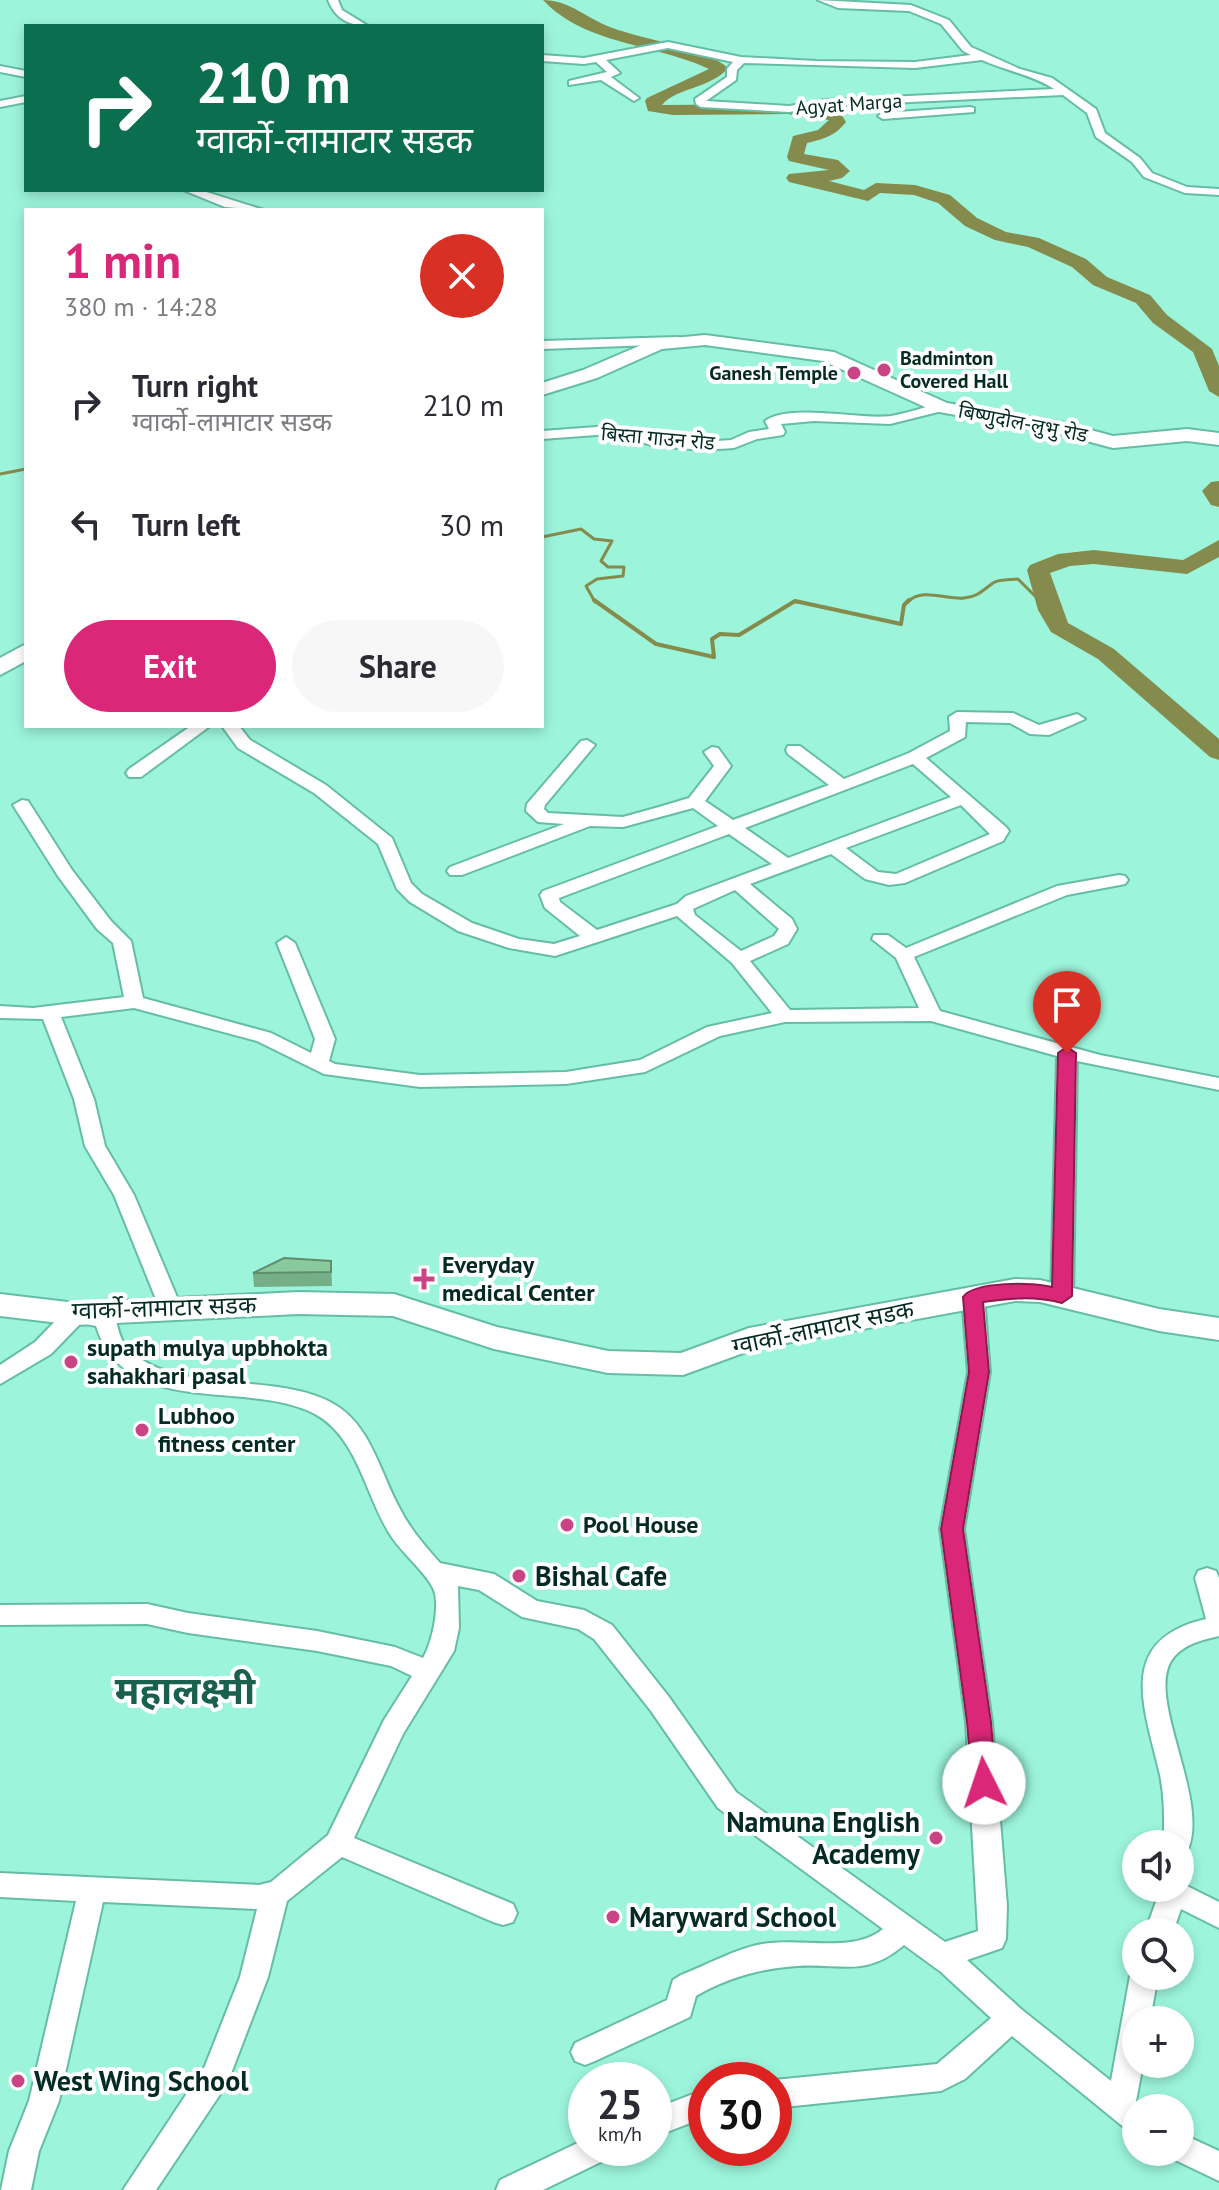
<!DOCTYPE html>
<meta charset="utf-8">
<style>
body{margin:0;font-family:"PT Sans","Noto Sans Devanagari",sans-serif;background:#f7f7f7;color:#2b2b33;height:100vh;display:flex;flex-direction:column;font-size:30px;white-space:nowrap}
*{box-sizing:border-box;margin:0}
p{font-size:26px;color:#7c7c81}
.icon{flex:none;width:44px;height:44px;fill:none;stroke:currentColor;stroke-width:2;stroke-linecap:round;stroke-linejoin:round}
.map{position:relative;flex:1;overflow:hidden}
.panel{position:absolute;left:24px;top:208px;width:520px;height:520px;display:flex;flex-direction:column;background:#fff;border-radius:0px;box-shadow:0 4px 12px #0003}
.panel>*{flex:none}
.banner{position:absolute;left:24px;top:24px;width:520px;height:168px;border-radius:0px;box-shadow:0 4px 12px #0003;background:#0b6e4f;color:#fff;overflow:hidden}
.buttons{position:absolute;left:1122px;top:1830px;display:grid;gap:16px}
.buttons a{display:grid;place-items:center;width:72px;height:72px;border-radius:50%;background:#fff;box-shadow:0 4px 12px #0003;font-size:40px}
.speed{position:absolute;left:568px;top:2062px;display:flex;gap:16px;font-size:40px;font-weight:700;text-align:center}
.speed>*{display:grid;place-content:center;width:104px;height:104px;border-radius:50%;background:#fff;box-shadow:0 4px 12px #0003;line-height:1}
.speed small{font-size:20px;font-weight:400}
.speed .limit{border:12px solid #d22;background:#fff;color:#111}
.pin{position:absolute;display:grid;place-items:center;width:68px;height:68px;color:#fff;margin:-82px -34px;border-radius:50% 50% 50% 0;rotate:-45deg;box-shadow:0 0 8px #0007}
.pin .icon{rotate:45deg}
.me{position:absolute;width:88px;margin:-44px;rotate:356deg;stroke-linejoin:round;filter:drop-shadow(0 0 6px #0008)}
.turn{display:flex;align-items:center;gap:28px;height:168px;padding:0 40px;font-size:36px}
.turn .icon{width:104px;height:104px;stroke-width:2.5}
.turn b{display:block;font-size:56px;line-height:68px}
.round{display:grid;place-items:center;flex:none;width:84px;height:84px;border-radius:42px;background:#f7f7f7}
.head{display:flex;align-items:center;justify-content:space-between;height:136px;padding:0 40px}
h1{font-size:48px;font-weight:700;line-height:60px;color:#db2777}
.cta{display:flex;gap:16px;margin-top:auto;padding:16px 40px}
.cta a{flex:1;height:92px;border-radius:48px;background:#db2777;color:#fff;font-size:32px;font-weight:700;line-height:92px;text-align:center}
.cta a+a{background:#f7f7f7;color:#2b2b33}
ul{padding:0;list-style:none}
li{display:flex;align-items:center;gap:24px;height:120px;padding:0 40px}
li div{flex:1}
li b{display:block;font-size:30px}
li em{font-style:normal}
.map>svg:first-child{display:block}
</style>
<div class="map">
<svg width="1219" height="2190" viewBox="0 0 1219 2190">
<rect width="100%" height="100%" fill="#9cf4db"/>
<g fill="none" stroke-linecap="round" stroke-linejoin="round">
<g stroke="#858b4d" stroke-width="3">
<polyline points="0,474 26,469"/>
<polyline points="542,537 581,529 594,539 612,541 601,561 608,567 624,567 623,576 597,579 586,586 595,602"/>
<polyline points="794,602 798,602"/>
<path d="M908 602C921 587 947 600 964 598 978 597 983 590 993 583 999 579 1010 580 1018 579L1041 602"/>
</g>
<g stroke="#858b4d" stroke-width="4">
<polyline points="594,600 656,644 714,657 712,639 720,634 739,635 795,601 901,624 904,605 909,600"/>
<polyline points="1039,600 1050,610"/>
</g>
<g fill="#858b4d" fill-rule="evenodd">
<path d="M543 0C567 0 583 15 605 25 636 39 706 47 728 68 710 89 677 87 662 105L787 104 841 114 846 122C835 136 824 139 807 143L804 154 838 160 850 171 842 178 829 181 864 190 876 183 915 185 950 195 977 218 1006 232 1039 238 1086 259 1107 277 1150 295 1167 315 1212 349 1219 366V397L1209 391 1193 352 1153 323 1136 303 1093 285 1072 267 1028 247 995 240 965 226 938 203 914 195 880 193 868 201 789 182 786 178 789 174 829 170 789 161 787 157 793 136 818 130 829 120 787 114 673 115 648 111 645 101 647 98 709 69C657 44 585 45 543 0Z"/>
<polygon points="1219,481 1219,507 1211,505 1202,491 1211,482"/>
<polygon points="1219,540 1219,557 1187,574 1094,564 1070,566 1050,573 1068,623 1114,649 1219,739 1219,760 1210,757 1098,659 1051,632 1038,610 1027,570 1030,565 1058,554 1094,550 1183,560"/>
</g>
<defs>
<g id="street">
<path d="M328 0H338L342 10 368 26C349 26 335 18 328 0Z"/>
<path d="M818 0 911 5 949 20 971 47 1020 69 1052 78 1096 109 1105 133 1140 158 1152 173 1187 187 1219 189V195L1185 193 1144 177 1132 162 1096 137 1087 113 1063 95 825 106 789 112 701 107 696 104 695 99 727 77V69L733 62 668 48 606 60 620 73 611 77 639 98 634 101 601 80 569 85V81L607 72 596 62 584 64 542 61V55L584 58 668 42 741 57 816 61 915 62 971 55 963 51 941 24 909 11 838 8ZM982 60C1004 70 1035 76 1054 89L825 100 789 106 706 101 736 80 737 70 744 63 915 68Z"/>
<polygon points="0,66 26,71 26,77 0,72"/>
<polygon points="26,96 26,102 0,107 0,101"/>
<polygon points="970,107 974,108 974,112 883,119 878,116 883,113"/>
<polygon points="183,190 200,190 264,210 225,207"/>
<polygon points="677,337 682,338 682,344 542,349 542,341"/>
<path d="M941 403 948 407 946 410 890 424 814 421 781 424 785 432 783 435 757 439 734 448 703 450 656 446 610 434 542 439V431L610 426 656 438 703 442 731 440 749 432 769 429 765 421C789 403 861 420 891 416 908 413 925 407 941 403Z"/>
<path d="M957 712 1013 713 1039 725 1077 714 1085 719 1049 735 1030 734 1010 723 966 722 965 737 926 758 1006 827 1009 831 1003 841 905 883 889 885 865 879 831 854 750 884 792 919 797 929 788 944 750 961 790 1010 919 1008 896 958 872 939 874 935H888L906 948 1057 886 1119 875 1125 876 1128 880 1125 884 1067 895 914 957 940 1011 1100 1055 1219 1078V1090L1077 1061 1073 1296 1070 1301H1054L1051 1296 1057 1056 931 1021 785 1022 720 1036 645 1072 566 1084 420 1087 324 1074 257 1041 134 1008 61 1017 94 1099 105 1146 134 1195 182 1309 179 1314H163L160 1309 114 1195 85 1146 74 1099 43 1019 0 1018V1006L33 1008 124 997 113 943 97 929 58 876 13 805 22 800 28 801 72 870 111 921 131 941 143 998 271 1033 311 1053 315 1039 277 943 286 937 295 943 335 1039 329 1061 335 1064 420 1075 566 1072 640 1060 707 1027 772 1013 732 963 677 916 555 956 509 948 458 931 410 902 397 889 378 844 314 793 238 748 222 726H239L250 740 326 785 392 838 411 883 422 894 472 923 519 939 554 944 580 936 545 908 540 895 543 891 718 826 693 808 623 827 590 826 462 875H450L447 871 450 867 564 824 538 822 526 811 527 804 581 741 587 740 595 745 545 805 544 809 548 813 623 817 659 807 689 798 714 766 704 752 712 747 718 748 731 766 705 801 733 820 829 785 788 754 786 750 788 746H800L844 779 909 753 950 731 949 717ZM913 764 951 797 788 858 745 828ZM961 805 990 834 896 874 878 872 846 848ZM729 834 772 864 686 896 677 904 597 930 560 902 559 898ZM735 890 779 929 774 936 741 951 695 915 693 909Z"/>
<polygon points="191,726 210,726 141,777 129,777 126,773 129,769"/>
<path d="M973 1289 981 1292 984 1297 990 1372 964 1529 992 1722 1007 1906 1006 1939 1002 1948 967 1960 1021 2009 1111 2081 1130 1976 1136 1966V1976H1158L1150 2020H1136V2064H1143L1136 2101 1145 2108H1136V2133L1126 2129 1012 2036 965 2079 941 2091 774 2108V2080L937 2064 991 2018 941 1972 904 1945C865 1978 842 1963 797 1966 763 1968 726 1978 696 1996L690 2017 595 2061 585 2065 575 2061 571 2052 575 2043 667 2000 673 1980 681 1975C707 1965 735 1949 762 1944 801 1937 853 1954 883 1929L718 1808 651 1711 594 1639 578 1629 522 1617 479 1590 458 1586 459 1628 454 1651 403 1734 354 1838 513 1904 517 1913 513 1922 503 1925 493 1922 342 1857 287 1901 268 1977 227 2084 156 2190H123L205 2066 240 1977 257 1909 103 1902 59 2101 39 2151 31 2190H1L9 2151 29 2101 76 1901 0 1897V1873L259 1885 271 1882 328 1835 384 1720 412 1676 391 1666 317 1651 188 1633 147 1624 0 1625V1605L147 1604 188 1613 317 1631 395 1647 423 1658C432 1643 441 1604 433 1588 426 1573 402 1553 391 1536 366 1498 358 1437 315 1414 247 1378 126 1421 96 1326L81 1323 51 1354 0 1384V1365L35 1342 68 1308 76 1306 113 1314C118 1323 118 1335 124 1343 165 1398 274 1370 332 1403 371 1424 380 1473 400 1509 410 1529 425 1546 440 1563L494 1574 537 1601 584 1610 612 1625 669 1697 736 1792 945 1942 978 1931 966 1722 940 1529 968 1372 962 1297 965 1292Z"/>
<path d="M1207 1568 1216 1571 1219 1578V1636C1203 1640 1186 1643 1174 1657 1142 1694 1212 1799 1187 1852L1180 1855V1844H1164C1164 1821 1165 1798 1160 1775 1145 1709 1114 1640 1206 1619L1195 1578 1198 1571Z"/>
<polygon points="1180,1878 1187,1886 1219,1902 1219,1928 1181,1909 1173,1932 1145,1932 1161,1888 1180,1888"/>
<polygon points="706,2089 706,2117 654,2137 654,2109"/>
<polygon points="1180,2133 1219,2151 1219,2181 1169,2157 1167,2152 1180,2152"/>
<polygon points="586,2139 586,2148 613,2148 609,2158 543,2190 496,2190 500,2180"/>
</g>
<g id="secondary">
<polygon points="705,335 834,352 947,403 1065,423 1113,436 1187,429 1219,433 1219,445 1187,441 1113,448 1064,435 934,411 823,361 705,345 662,349 597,378 542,395 542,383 583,370 653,340"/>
<polygon points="26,644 26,661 0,675 0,658"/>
<polygon points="1015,1279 1040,1280 1159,1309 1219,1318 1219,1340 1159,1331 1040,1302 1015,1301 754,1349 683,1375 608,1373 494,1349 393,1316 298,1314 76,1325 0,1316 0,1294 76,1303 298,1292 394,1294 497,1327 608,1351 681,1353 749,1328"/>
</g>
</defs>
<use href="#street" stroke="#66bda5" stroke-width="4"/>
<use href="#secondary" stroke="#66bda5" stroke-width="4"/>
<use href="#street" fill="#fff" fill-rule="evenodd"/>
<use href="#secondary" fill="#fff" fill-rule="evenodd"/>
</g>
<polygon fill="#76ae87" points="331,1261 332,1286 254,1287 253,1273"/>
<polygon fill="#89ca9d" stroke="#608d6e" stroke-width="2" points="284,1258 331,1261 331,1272 253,1273"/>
<path fill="#db2777" stroke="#8e194d" stroke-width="2" d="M1067 1047 1076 1053 1072 1296 1062 1303C1034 1296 1011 1298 983 1302L989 1372 963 1529 991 1722 996 1783 992 1790 984 1793 975 1790 972 1783 967 1722 941 1529 969 1372 963 1297C974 1281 1034 1282 1052 1287L1058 1053Z"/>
<g fill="#ca4485" stroke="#fff" stroke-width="3">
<circle cx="884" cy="370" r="8"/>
<circle cx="854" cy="373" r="8"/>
<path d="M420 1267h8v8h8v8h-8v8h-8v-8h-8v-8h8z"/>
<circle cx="71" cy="1362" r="8"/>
<circle cx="142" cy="1430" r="8"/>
<circle cx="567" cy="1525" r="8"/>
<circle cx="519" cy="1576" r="8"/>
<circle cx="936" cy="1838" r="8"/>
<circle cx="613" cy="1917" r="8"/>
<circle cx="18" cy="2081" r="8"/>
</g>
<g text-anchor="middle" stroke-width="8" stroke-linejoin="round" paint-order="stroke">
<g font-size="20" fill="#042b22" stroke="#fff">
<text transform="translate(849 104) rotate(-4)" y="7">Agyat Marga</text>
<text transform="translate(1023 423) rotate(11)" y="7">बिष्णुदोल-लुभु रोड</text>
<text transform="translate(658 438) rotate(5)" y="7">बिस्ता गाउन रोड</text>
</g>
<g font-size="20" font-weight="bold" fill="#042b22" stroke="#fff" text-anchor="start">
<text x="900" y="365">Badminton<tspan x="900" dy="23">Covered Hall</tspan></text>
<text x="838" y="380" text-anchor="end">Ganesh Temple</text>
</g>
<g font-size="24" font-weight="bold" fill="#042b22" stroke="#fff" text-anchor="start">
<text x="442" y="1273">Everyday<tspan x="442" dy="28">medical Center</tspan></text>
<text x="87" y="1356">supath mulya upbhokta<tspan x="87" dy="28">sahakhari pasal</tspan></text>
<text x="158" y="1424">Lubhoo<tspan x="158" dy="28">fitness center</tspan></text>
<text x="583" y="1533">Pool House</text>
</g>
<g font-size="24" fill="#042b22" stroke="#fff">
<text transform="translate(164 1308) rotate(-2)" y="8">ग्वार्को-लामाटार सडक</text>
<text transform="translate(823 1328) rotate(-12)" y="8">ग्वार्को-लामाटार सडक</text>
</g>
<g font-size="28" font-weight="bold" fill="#042b22" stroke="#fff" text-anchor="start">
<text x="535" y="1586">Bishal Cafe</text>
<text x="920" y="1832" text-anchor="end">Namuna English<tspan x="920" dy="32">Academy</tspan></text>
<text x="629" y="1927">Maryward School</text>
<text x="34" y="2091">West Wing School</text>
</g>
<g font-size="38" font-weight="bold" fill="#19604f" stroke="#fff">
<text x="185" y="1704">महालक्ष्मी</text>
</g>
</g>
</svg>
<div class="buttons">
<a><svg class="icon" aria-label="sound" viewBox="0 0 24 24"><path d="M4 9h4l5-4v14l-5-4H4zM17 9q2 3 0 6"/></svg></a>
<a><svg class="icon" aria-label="search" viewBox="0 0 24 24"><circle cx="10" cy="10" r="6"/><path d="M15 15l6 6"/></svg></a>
<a>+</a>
<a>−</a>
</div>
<div class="speed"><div>25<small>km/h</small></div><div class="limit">30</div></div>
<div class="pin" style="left:1067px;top:1053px;background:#d93025"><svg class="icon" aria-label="arrive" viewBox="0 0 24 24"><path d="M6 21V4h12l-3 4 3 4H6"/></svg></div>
<svg class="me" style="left:984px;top:1783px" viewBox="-20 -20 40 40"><circle r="19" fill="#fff"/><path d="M0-13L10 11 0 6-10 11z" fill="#db2777"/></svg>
<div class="banner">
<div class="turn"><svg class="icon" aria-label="right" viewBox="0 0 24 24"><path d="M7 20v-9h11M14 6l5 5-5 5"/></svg><div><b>210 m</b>ग्वार्को-लामाटार सडक</div></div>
</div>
<section class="panel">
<div class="head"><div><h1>1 min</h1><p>380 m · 14:28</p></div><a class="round" style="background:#d93025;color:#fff"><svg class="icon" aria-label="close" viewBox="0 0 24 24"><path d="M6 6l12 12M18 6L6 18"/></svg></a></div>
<ul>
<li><svg class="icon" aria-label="right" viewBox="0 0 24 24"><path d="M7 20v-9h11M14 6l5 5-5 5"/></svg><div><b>Turn right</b><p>ग्वार्को-लामाटार सडक</p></div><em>210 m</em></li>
<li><svg class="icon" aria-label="left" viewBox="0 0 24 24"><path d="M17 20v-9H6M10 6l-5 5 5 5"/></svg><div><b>Turn left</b></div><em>30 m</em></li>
</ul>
<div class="cta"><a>Exit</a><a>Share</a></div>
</section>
</div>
